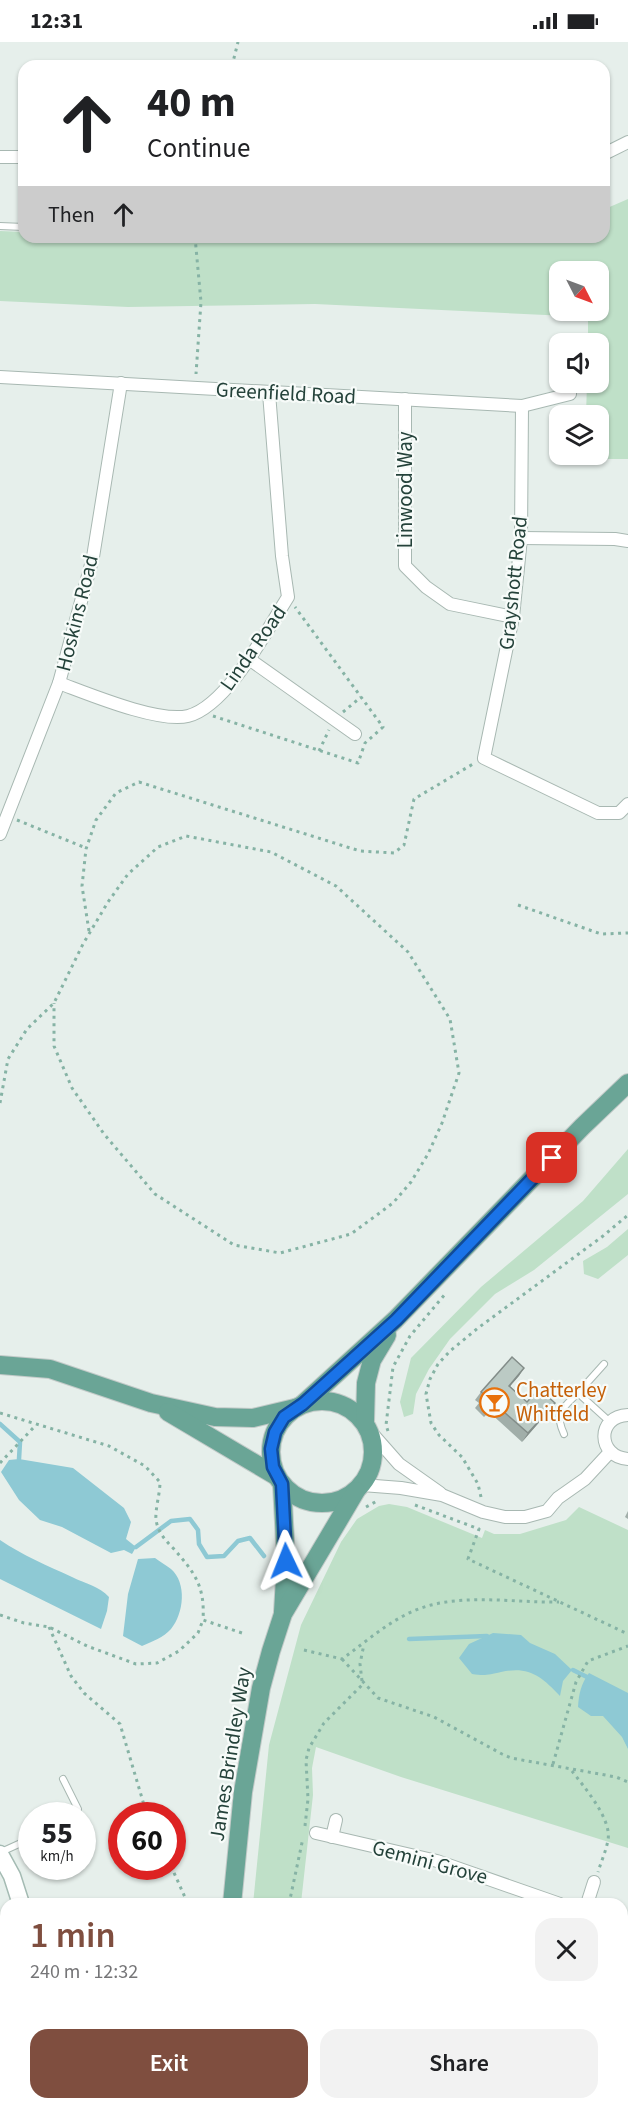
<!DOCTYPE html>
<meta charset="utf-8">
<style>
body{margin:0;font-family:"Source Sans 3",sans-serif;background:#f2f2f2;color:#202124;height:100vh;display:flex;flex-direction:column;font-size:22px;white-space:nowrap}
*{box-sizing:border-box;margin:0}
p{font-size:20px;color:#757577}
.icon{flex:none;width:33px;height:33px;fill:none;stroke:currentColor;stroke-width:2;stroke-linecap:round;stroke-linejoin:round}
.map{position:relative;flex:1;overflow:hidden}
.details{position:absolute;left:0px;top:1856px;width:628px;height:212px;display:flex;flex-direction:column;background:#fff;border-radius:18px 18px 0 0;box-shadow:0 2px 4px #0004}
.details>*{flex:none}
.guide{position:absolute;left:18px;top:18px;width:592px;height:183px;border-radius:18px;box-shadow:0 2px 4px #0004;background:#fff;color:#202124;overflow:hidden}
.needle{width:39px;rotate:132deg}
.controls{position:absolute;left:549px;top:219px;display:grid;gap:12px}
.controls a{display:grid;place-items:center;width:60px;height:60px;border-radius:12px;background:#fff;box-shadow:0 2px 4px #0004;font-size:30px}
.speed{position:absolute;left:18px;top:1760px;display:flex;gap:12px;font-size:30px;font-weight:700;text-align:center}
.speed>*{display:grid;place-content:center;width:78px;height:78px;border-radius:50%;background:#fff;box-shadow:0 2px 4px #0004;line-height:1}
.speed small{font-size:15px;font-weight:400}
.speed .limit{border:9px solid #d22;background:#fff;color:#111}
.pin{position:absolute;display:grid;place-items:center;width:51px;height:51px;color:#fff;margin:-26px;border-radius:12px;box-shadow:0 3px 9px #0006}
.me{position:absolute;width:66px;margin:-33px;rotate:358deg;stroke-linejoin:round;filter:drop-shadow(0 0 4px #0008)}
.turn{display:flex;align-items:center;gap:21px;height:126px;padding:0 30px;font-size:27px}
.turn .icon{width:78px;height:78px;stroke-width:2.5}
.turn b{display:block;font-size:42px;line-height:51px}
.then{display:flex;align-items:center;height:57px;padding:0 30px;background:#0003;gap:12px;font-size:22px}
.round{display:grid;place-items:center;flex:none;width:63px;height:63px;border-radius:18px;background:#f2f2f2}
.head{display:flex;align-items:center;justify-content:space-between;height:102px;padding:0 30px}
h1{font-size:36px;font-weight:600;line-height:45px;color:#7f4e3f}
.button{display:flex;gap:12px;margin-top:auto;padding:12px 30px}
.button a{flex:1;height:69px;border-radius:18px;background:#7f4e3f;color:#fff;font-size:24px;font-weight:600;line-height:69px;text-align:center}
.button a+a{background:#f2f2f2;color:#202124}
.status{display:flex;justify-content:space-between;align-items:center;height:42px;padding:0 30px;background:#fff;direction:ltr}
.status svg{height:16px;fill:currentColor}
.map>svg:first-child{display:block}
</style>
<div class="status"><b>12:31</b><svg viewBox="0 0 49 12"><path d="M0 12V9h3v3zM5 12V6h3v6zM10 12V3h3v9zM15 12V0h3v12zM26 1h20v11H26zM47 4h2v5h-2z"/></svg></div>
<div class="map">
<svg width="628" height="2066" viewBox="0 0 628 2066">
<rect width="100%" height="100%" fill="#e6efeb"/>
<g fill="#bfe0c8" fill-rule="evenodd">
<path d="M628 157V417H584V413L598 412V374L586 373 587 341 598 340V302L588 301V275L315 262 128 265 0 259V189L24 190V195L203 197 604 195 605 167ZM560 230H598V268H560Z"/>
<polygon points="628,1107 628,1152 534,1228 495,1252 450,1297 429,1327 416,1352 413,1372 404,1375 400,1360 411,1316 481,1245 583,1159"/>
<polygon points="628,1187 628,1213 598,1237 584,1232 583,1219 607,1205"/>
<polygon points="389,1462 407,1465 482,1496 485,1488 494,1492 520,1492 566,1478 579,1465 628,1488 628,1806 401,1735 316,1705 312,1726 313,1753 301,1861 253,1862 269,1703 301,1583 341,1500 357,1477 379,1464"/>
<polygon points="235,2061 317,2061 316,2066 235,2066"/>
</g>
<g fill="#8ec9d4">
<polygon points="19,1417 73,1426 124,1466 131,1480 126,1497 136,1505 132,1512 124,1508 111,1511 62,1485 40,1478 19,1458 1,1430 9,1418"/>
<path d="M0 1498C22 1513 48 1524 72 1535 86 1542 99 1544 109 1555L107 1569 101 1587 0 1537Z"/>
<path d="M155 1516C160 1520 166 1523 171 1527 187 1541 184 1571 171 1587 163 1596 153 1599 142 1604L123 1594 128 1552 138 1517Z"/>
<path d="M493 1591 521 1593 530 1601 555 1612 572 1628 563 1639 560 1654C541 1634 529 1624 501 1630 488 1633 485 1634 472 1632L459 1616 469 1602Z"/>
<path d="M589 1631 628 1651V1707L622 1695 603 1674H591L578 1665C579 1651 581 1642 589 1631Z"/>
</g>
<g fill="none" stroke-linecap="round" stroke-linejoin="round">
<g stroke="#8ec9d4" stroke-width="4.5">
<polyline points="0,1382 20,1400 19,1417"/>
<polyline points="136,1505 171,1479 190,1477 198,1488 199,1502 207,1515 224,1514 238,1499 250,1496 264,1514"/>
<polyline points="409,1597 487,1594"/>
<polyline points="573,1628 587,1635"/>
</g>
<defs>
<g id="lane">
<polyline points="0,184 24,185"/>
<polyline points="604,1322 578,1351 610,1380"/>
<path d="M564 1392C554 1370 562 1367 578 1351"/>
<polyline points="63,1737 78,1767 75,1773"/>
<polyline points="1,1810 32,1796"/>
</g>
<g id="street">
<polyline points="604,112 628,100"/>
<polyline points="0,115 24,115"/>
<polyline points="0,335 522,364 570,352"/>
<polyline points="405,357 405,524 426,545 450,562 513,575"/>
<polyline points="522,364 521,496 513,575 484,716 598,771 619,771 628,762"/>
<polyline points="521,496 615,497 628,499"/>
<polyline points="249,617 355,692"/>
<path d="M59 641C89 652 158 681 188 674 227 664 267 588 288 555L282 514 269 351"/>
<polyline points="0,792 59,641 93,515 121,341"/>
<path d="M628 1373C596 1374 597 1415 628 1417"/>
<polyline points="369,1388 399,1422 440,1451"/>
<polyline points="362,1443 401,1446 442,1453 483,1470 505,1475 525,1475 547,1469 558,1456 585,1437 610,1410"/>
<polyline points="316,1791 437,1819 560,1862"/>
<polyline points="332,1795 336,1778"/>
<polyline points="587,1862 594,1840"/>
<polyline points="0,2004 6,2001"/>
<polyline points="622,2023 628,2025"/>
<polyline points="389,2066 391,2061"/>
</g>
<g id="secondary">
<polyline points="0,1812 12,1834 21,1862"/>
<polyline points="103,2061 105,2066"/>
</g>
<g id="primary">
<polyline points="0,1323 50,1327 151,1361 215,1375 253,1376 295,1366"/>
<circle cx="322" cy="1410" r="51"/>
<polyline points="303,1362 395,1278 582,1085 628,1041"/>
<polyline points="168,1370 276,1434"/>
<polyline points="365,1380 366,1341 372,1318 387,1293"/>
<polyline points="282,1442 286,1519 283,1570"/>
<polyline points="232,1862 243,1750 261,1646 271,1609 283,1572 356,1449"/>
<polyline points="208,2066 209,2061"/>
</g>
</defs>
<use href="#lane" stroke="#a8b8b2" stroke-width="8"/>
<use href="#street" stroke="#a8b8b2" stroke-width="14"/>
<use href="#secondary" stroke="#a4bbb3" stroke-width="19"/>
<use href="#primary" stroke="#c2cac8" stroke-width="20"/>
<g stroke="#86b3a5" stroke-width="3" stroke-dasharray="3 4.5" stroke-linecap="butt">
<polyline points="232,24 238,0"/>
<polyline points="195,195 201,260 196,332"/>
<polyline points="343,670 361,655"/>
<polyline points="213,674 358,721 365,701 383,685 295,565"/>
<polyline points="319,709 329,688"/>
<polyline points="17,778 86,806"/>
<polyline points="518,863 601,892 628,891"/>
<polyline points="89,889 82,844 86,807 96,778 116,751 139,740 360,809 394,811 404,803 414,757 473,722"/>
<polyline points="0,1061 8,1017 27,987 54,961 83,902 108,860 128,832 158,805 186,794 271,810 336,844 408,910 450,977 459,1031 442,1081 428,1112 411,1140 393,1161 351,1192 280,1211 234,1203 155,1152 104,1092 72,1046 54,1004 54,961"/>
<path d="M0 1371 109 1404 145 1424 160 1440C160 1452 155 1467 156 1478 158 1490 165 1498 173 1506 195 1531 205 1544 203 1578L245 1592"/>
<polyline points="388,1389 386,1383 393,1325 410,1294 446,1251"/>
<polyline points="0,1421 36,1383"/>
<polyline points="481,1455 478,1442 462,1415 439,1393 431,1381 426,1352 430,1337 438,1322 450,1309 478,1286 603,1194 628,1173"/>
<polyline points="415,1463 479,1487 468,1517 628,1592"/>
<polyline points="366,1465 379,1458"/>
<polyline points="0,1573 24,1581 49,1585 87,1604 136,1622 157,1621 179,1609 198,1591 203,1578"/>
<polyline points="49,1585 71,1634 84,1651 120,1682 147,1773"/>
<path d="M304 1608 342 1617C363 1602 383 1584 407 1572 452 1549 510 1561 559 1560"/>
<polyline points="342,1617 378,1656 434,1675 502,1712 511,1716 616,1735 628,1740"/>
<polyline points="362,1639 360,1622 364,1602"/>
<polyline points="553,1722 576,1640 588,1619 628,1604"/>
<path d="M572 1729C584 1745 612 1777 608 1798 606 1809 601 1820 598 1830"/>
<polyline points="305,1784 308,1757 306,1718 309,1706 324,1681 364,1641"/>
<polyline points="171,1824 188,1862"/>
<polyline points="289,1862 303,1796"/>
<polyline points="229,2066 229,2061"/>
<polyline points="311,2066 313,2061"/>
</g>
<use href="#lane" stroke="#fff" stroke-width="6"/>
<use href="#street" stroke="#fff" stroke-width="12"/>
<use href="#secondary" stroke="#fff" stroke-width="16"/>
<use href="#primary" stroke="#6aa596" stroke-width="18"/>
</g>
<g fill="#a1aea9">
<polygon points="524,1326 510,1344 527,1360 549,1369 522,1400 489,1370 484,1375 475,1366 479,1361 475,1358 481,1350"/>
<polygon points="628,1469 628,1477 625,1475"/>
</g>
<g fill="#838d89">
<polygon points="524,1326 519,1334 503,1352 509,1344"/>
<polygon points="555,1361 549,1369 522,1400 528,1391"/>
</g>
<polygon fill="#bbcac4" stroke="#838d89" stroke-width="1.5" points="512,1315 524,1326 509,1344 527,1360 539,1347 555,1361 528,1391 495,1362 490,1367 481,1358 485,1353 481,1350"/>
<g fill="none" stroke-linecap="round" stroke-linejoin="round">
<defs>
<polyline id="route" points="286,1519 282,1442 273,1425 271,1407 275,1390 284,1375 303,1362 396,1278 552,1116"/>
</defs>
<use href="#route" stroke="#114b97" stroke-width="15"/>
<use href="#route" stroke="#1a73e8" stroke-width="10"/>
</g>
<defs>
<symbol id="bar-ring" viewBox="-11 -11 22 22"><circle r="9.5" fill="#f7fbf9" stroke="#e8710a" stroke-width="1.5"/><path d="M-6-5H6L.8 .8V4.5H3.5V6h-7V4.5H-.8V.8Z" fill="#e8710a"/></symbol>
</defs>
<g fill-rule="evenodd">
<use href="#bar-ring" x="478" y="1344" width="33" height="33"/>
</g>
<g text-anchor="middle" stroke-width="4.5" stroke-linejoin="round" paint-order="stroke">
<g font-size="21" fill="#24423a" stroke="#f7fbf9">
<text transform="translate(286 351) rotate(3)" y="7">Greenfield Road</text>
<text transform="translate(405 448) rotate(-90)" y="7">Linwood Way</text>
<text transform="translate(513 541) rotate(-84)" y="7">Grayshott Road</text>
<text transform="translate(77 571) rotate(-76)" y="7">Hoskins Road</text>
<text transform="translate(253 606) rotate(-55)" y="7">Linda Road</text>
<text transform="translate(230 1712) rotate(-81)" y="7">James Brindley Way</text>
<text transform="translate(430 1820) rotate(15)" y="7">Gemini Grove</text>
</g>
<g font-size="21" fill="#c56008" stroke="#f7fbf9" text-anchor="start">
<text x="516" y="1355">Chatterley<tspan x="516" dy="24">Whitfeld</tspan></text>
</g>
</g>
</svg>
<div class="controls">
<a><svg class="needle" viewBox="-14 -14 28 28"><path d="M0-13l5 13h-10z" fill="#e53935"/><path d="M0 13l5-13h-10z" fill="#757577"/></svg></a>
<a><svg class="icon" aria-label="sound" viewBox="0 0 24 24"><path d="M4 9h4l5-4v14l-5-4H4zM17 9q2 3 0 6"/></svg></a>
<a><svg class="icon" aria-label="layers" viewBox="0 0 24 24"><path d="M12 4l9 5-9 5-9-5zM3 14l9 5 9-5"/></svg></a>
</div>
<div class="speed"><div>55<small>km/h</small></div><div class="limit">60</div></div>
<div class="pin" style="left:552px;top:1116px;background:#d93025"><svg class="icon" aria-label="arrive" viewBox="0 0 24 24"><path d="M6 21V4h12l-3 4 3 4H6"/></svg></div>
<svg class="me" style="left:286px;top:1519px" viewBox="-20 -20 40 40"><path d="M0-17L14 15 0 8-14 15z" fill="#1a73e8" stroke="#fff" stroke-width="4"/></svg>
<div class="guide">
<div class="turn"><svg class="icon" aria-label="ahead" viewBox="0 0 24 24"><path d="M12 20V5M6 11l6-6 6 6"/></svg><div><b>40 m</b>Continue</div></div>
<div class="then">Then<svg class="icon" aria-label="ahead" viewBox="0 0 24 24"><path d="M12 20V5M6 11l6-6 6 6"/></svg></div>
</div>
<section class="details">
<div class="head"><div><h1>1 min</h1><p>240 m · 12:32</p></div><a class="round"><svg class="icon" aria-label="close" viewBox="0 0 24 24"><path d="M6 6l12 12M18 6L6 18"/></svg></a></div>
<div class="button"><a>Exit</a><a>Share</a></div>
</section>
</div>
